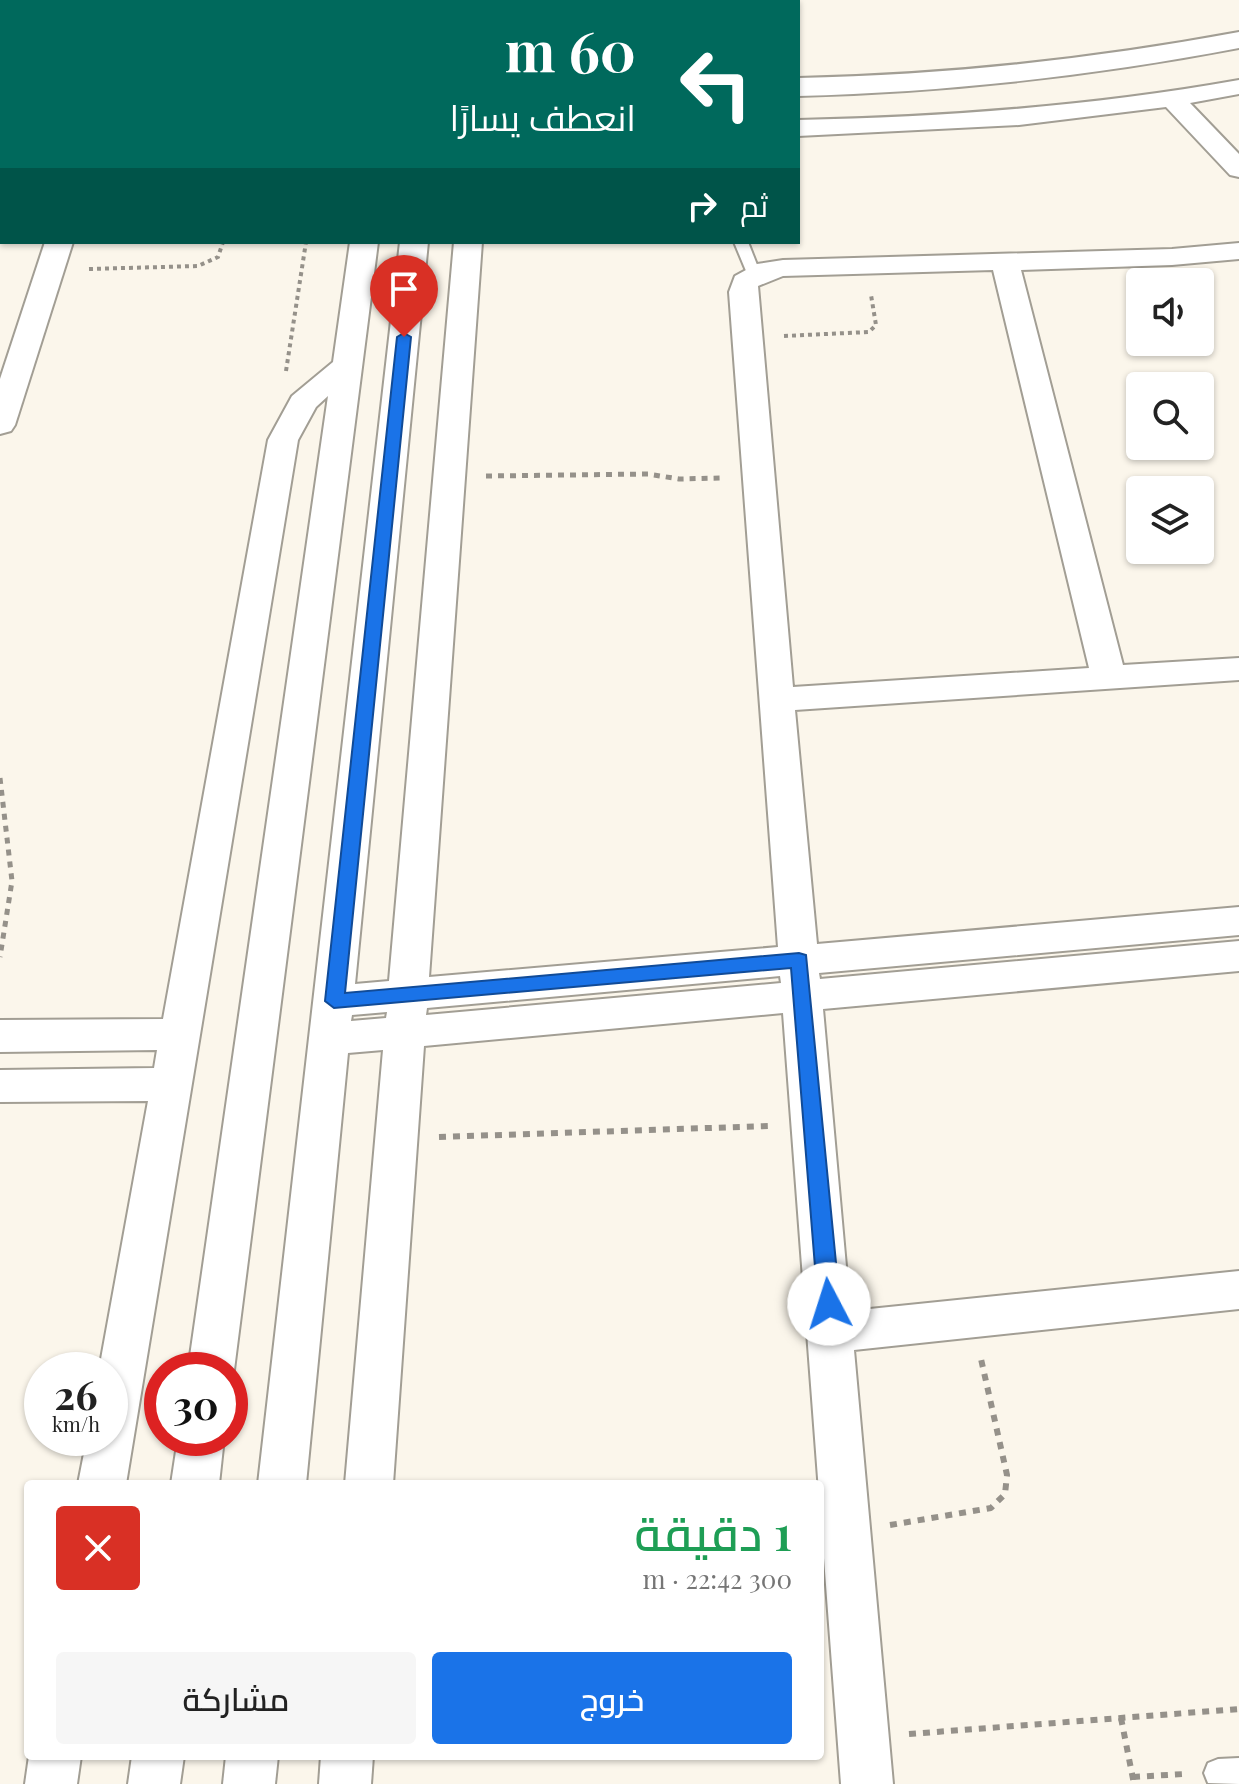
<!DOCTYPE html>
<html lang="ar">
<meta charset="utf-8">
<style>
body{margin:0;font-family:"Playfair Display",Cairo,serif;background:#f6f6f6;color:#222;direction:rtl;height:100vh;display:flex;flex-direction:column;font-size:30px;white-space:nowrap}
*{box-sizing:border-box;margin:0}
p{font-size:26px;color:#767676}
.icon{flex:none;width:44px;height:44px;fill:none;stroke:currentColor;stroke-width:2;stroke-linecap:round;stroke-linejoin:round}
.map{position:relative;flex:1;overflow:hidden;direction:ltr}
.panel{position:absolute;left:24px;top:1480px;width:800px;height:280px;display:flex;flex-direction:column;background:#fff;border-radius:8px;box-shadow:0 2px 6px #0004;direction:rtl}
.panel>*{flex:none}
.top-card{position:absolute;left:0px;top:0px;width:800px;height:244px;box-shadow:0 2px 6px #0004;direction:rtl;background:#00695c;color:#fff;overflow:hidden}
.controls{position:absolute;left:1126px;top:268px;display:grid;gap:16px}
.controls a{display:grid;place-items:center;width:88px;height:88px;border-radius:8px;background:#fff;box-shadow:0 2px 6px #0004;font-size:40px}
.speed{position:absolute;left:24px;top:1352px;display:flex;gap:16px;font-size:40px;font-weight:700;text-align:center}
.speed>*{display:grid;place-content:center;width:104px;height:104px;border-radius:50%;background:#fff;box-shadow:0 2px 6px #0004;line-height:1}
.speed small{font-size:20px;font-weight:400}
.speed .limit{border:12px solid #d22;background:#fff;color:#111}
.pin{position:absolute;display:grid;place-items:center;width:68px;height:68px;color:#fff;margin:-82px -34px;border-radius:50% 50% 50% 0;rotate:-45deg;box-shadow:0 0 8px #0007}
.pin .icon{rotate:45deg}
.me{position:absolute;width:88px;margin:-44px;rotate:355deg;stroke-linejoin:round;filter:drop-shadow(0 0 6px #0008)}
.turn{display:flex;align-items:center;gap:28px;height:168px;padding:0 32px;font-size:36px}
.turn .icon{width:104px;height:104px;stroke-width:2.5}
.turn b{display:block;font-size:56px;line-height:68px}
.then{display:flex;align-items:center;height:76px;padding:0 32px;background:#0003;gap:16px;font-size:30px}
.round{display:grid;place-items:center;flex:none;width:84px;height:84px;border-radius:8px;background:#f6f6f6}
.overview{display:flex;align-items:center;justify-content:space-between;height:136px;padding:0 32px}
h1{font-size:48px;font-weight:600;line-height:60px;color:#1e9e55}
.primary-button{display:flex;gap:16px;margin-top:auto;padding:16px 32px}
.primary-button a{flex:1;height:92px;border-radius:8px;background:#1a73e8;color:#fff;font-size:32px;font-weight:600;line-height:92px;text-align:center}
.primary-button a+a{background:#f6f6f6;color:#222}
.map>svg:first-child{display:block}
</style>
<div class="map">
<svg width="1239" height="1784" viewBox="0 0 1239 1784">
<rect width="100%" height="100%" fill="#fbf6eb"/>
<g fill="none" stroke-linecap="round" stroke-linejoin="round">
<defs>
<g id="service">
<polygon points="734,242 748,242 761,275 759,278 749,278"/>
<polygon points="1239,1758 1239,1784 1208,1783 1204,1773 1208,1763 1218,1759"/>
</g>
<g id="minor">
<polygon points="156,0 190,0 192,2 158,2"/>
<rect x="0" y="27" width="2" height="14"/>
<path d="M1239 80V94L1190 103 1239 154V177L1230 175 1166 107 1019 125 798 136V120C946 117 1093 106 1239 80Z"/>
<polygon points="0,167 2,168 2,184 0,183"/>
<polygon points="45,242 73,242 15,425 11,431 0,434 0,379"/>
<polygon points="350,242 378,242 234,1370 230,1378 230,1370 188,1370 328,396 316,407 298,440 126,1484 78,1484 87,1438 110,1438 110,1370 99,1370 148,1101 0,1102 0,1070 154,1068 157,1050 0,1052 0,1020 163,1019 268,440 292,396 333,362"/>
<path d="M400 242H428L355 984 389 981 454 242H482L429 977 778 947 729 292 735 276 757 264 783 260 1172 249 1239 243V259L1172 265 1021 270 1123 665 1239 658V680L795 710 817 944 1239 907V935L819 973 820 979 1239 941V971L823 1009 850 1311 1239 1271V1309L854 1350 893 1784H841L783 1013 424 1046 393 1484H345L383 1050 348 1053 306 1484H258ZM993 270 1089 668 793 687 758 286 783 276ZM780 976 781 983 426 1015 427 1008ZM387 1012 386 1018 351 1021 352 1015Z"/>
<polygon points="178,1438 224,1438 219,1484 171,1484"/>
<polygon points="29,1756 81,1756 77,1784 25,1784"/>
<polygon points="132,1756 184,1756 180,1784 128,1784"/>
<polygon points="226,1756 278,1756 275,1784 223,1784"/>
<polygon points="321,1756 373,1756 371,1784 319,1784"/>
</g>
<g id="tertiary">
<polygon points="20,0 59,0 61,2 22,2"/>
<rect x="0" y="7" width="2" height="16"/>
<path d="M1239 32V48C1093 76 947 92 798 96V78C947 75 1093 59 1239 32Z"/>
</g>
</defs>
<use href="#service" stroke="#a29e94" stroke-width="4"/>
<use href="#minor" stroke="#a29e94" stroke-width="4"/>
<use href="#tertiary" stroke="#a29e94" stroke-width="4"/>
<g stroke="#95918a" stroke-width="4" stroke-dasharray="4 4" stroke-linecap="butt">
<polyline points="89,269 198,266 218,257 223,242"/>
<polyline points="784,336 869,332 876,325 871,295"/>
<polyline points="286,371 306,242"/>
</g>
<g stroke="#95918a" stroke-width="5" stroke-dasharray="6 6" stroke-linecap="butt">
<polyline points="486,476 648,474 679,479 720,478"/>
<polyline points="0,778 12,881 0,957"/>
</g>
<g stroke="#95918a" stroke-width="6" stroke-dasharray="7 7" stroke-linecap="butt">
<polyline points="439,1137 768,1126"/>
<polyline points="890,1525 991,1508 1005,1494 1007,1475 981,1359"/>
<polyline points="1121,1718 1134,1784"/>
<polyline points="909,1734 1239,1709"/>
<polyline points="1133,1777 1184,1774"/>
</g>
<use href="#service" fill="#fff" fill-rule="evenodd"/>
<use href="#minor" fill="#fff" fill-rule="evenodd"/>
<use href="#tertiary" fill="#fff" fill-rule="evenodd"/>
</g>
<polygon fill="#1a73e8" stroke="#114b97" stroke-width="2" points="404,333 411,337 345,993 799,953 806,955 840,1304 836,1310 829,1313 821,1310 818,1304 791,968 334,1008 325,1001 397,337"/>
</svg>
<div class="controls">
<a><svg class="icon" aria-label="sound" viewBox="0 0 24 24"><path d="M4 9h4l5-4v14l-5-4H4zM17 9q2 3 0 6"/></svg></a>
<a><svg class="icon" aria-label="search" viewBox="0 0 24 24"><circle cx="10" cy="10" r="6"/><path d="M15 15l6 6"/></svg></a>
<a><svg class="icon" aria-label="layers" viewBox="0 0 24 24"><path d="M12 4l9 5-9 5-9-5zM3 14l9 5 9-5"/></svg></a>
</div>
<div class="speed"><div>26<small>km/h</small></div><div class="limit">30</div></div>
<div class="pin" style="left:404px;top:337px;background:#d93025"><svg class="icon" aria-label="arrive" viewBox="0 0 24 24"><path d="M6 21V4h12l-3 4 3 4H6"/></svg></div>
<svg class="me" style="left:829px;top:1304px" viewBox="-20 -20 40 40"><circle r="19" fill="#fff"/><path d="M0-13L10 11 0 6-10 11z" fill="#1a73e8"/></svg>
<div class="top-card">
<div class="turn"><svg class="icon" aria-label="left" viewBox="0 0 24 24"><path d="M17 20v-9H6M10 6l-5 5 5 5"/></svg><div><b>60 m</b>انعطف يسارًا</div></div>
<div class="then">ثم<svg class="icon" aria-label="right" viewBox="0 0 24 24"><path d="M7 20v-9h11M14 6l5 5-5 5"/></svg></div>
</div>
<section class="panel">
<div class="overview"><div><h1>1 دقيقة</h1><p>300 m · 22:42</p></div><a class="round" style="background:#d93025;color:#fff"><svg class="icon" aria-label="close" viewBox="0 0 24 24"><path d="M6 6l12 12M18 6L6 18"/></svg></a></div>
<div class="primary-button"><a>خروج</a><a>مشاركة</a></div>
</section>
</div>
